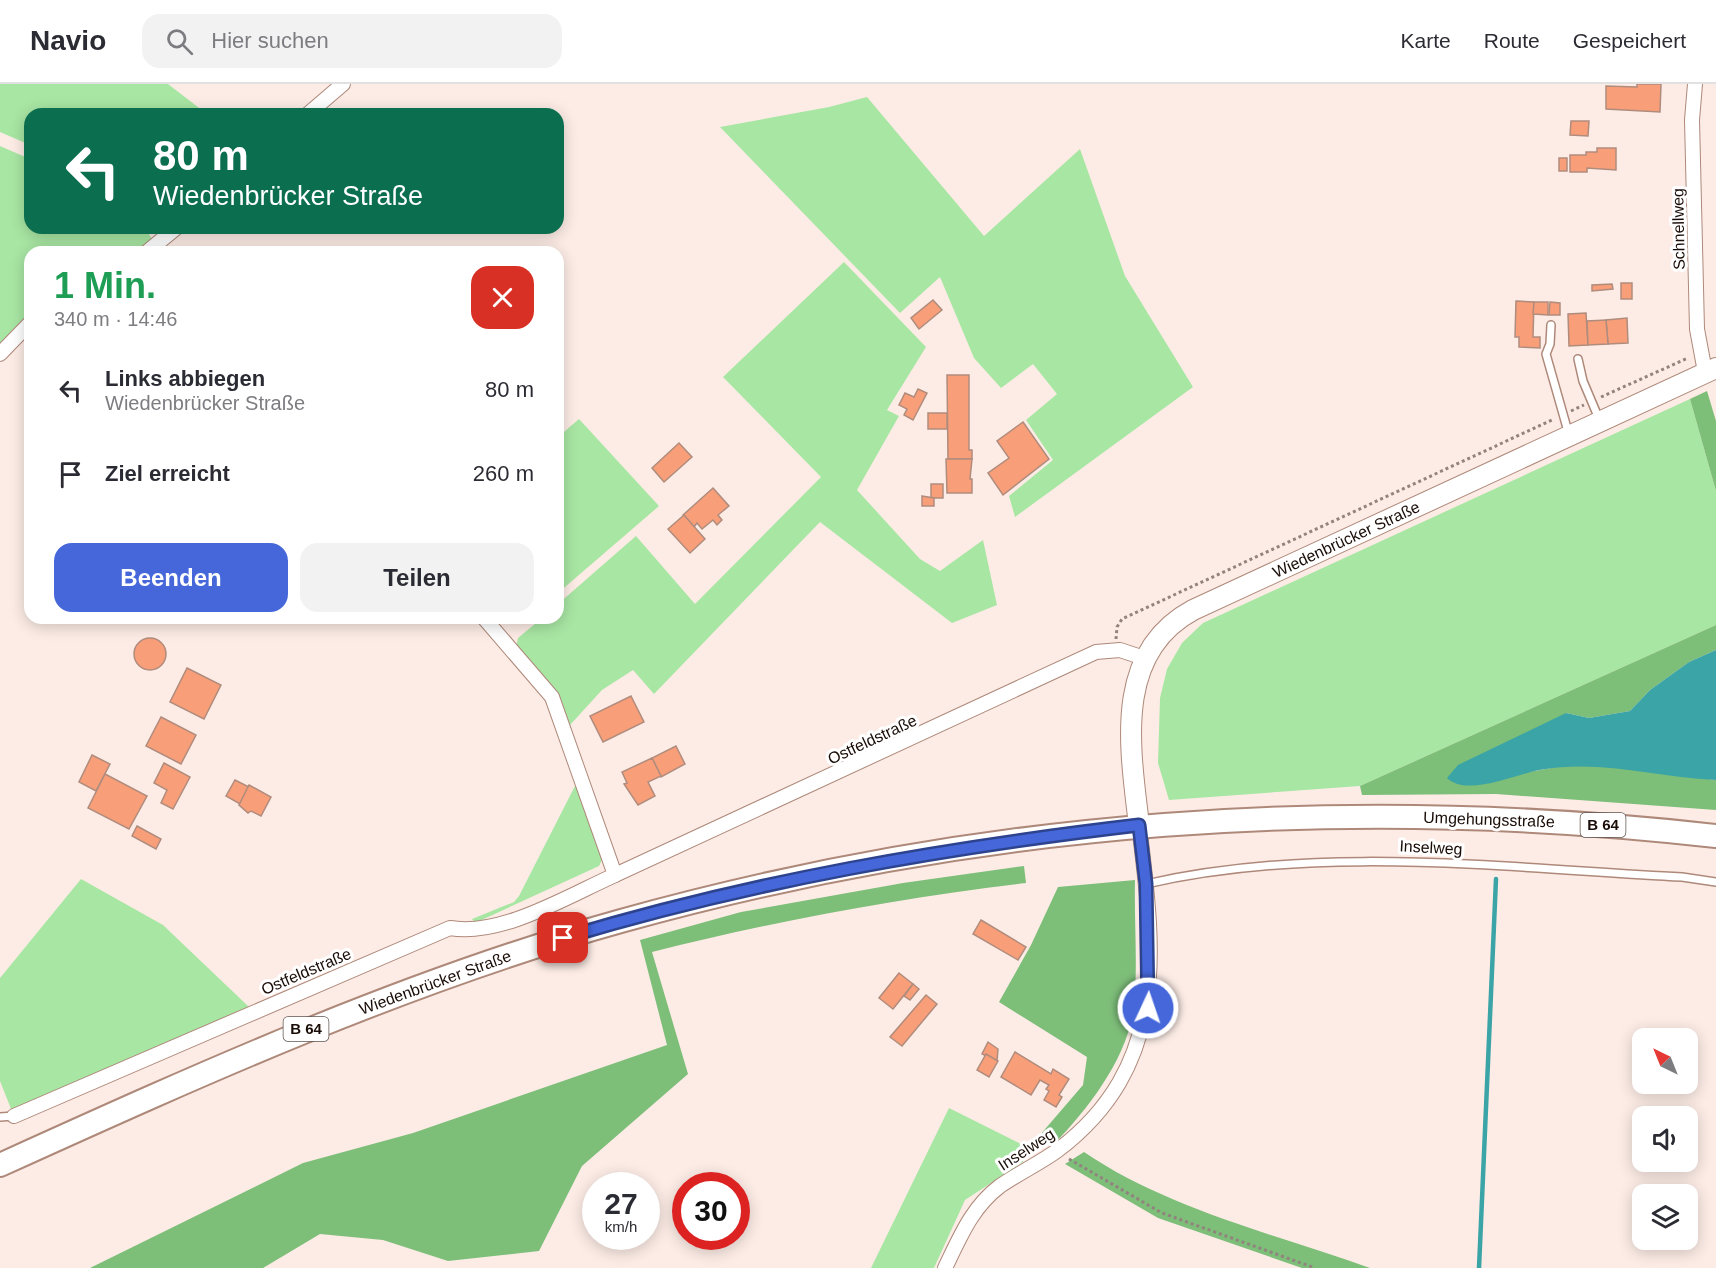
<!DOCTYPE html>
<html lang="de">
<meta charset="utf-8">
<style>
body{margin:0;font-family:Helvetica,sans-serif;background:#f2f2f3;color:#2b2b33;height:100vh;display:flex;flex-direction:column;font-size:22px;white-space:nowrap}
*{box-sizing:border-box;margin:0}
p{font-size:20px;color:#7c7c81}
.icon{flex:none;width:33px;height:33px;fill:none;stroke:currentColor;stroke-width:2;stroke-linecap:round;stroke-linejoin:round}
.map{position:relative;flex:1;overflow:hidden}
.details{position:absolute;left:24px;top:162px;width:540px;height:378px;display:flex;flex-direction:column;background:#fff;border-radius:18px;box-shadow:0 3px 15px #0003}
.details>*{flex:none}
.hud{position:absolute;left:24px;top:24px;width:540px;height:126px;border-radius:18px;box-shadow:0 3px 15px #0003;background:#0b6e4f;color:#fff;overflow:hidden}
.needle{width:39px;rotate:317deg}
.controls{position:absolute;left:1632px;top:944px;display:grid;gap:12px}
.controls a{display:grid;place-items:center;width:66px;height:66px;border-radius:12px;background:#fff;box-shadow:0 3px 15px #0003;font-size:30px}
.speed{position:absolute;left:582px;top:1088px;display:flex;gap:12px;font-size:30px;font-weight:700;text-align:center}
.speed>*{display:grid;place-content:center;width:78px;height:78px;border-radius:50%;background:#fff;box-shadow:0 3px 15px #0003;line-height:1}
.speed small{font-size:15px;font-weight:400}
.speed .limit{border:9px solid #d22;background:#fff;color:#111}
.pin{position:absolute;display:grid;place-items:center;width:51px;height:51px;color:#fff;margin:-26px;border-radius:12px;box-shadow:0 3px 9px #0006}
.me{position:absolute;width:66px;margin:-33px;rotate:3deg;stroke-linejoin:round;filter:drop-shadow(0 0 4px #0008)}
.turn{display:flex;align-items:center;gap:21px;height:126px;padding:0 30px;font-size:27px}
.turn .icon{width:78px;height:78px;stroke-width:2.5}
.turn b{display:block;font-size:42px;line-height:51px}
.round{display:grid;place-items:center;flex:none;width:63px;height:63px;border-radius:18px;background:#f2f2f3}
.summary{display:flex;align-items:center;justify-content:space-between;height:102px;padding:0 30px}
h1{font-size:36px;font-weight:700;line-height:45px;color:#1e9e55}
.cta{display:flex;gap:12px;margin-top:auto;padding:12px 30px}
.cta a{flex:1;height:69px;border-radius:18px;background:#4567da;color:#fff;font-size:24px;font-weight:700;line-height:69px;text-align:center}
.cta a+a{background:#f2f2f3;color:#2b2b33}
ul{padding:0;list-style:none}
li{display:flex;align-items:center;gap:18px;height:84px;padding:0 30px}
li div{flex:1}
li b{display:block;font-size:22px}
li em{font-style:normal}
header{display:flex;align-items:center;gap:36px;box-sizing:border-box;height:84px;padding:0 30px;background:#fff;border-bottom:2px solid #e1e1e2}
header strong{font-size:28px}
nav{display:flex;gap:33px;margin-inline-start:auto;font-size:21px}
.search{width:420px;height:54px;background:#f2f2f3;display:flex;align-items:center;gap:15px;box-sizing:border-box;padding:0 21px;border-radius:18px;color:#7c7c81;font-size:22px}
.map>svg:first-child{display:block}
</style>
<header>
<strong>Navio</strong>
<div class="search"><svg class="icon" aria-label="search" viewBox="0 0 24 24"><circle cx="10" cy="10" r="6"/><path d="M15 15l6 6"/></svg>Hier suchen</div>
<nav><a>Karte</a><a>Route</a><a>Gespeichert</a></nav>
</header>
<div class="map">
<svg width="1716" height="1184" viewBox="0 0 1716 1184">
<rect width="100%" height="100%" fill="#fdece6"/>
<g fill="#a8e6a3">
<polygon points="0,0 168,0 207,30 30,30 30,61 0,48"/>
<polygon points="867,13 984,152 1080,65 1125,192 1193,303 1015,433 1009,412 1053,376 1026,336 1057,310 1033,280 1001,304 974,274 940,193 900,229 720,43 829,23"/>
<polygon points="0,62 30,75 30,144 145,144 152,155 135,168 30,168 30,229 0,259"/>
<polygon points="844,178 926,263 887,326 899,332 857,406 920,475 940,487 983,456 997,521 952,539 820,438 654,610 633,586 602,606 570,641 555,610 516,563 518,554 542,534 558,534 558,520 636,452 695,520 821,393 723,293"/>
<polygon points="1690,315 1716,407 1716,541 1360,702 1169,716 1158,679 1160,614 1167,585 1182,559 1203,539"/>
<polygon points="579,335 659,422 558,509 558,353"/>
<polygon points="576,700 602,776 599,782 475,839 472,835 514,818 519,812"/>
<polygon points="81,795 163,841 249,923 13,1030 0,997 0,894"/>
<polygon points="949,1024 1029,1064 1023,1078 965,1116 934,1184 871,1184"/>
</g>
<g fill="#7dbe79">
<polygon points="1707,307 1716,337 1716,407 1690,315"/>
<polygon points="1716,541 1716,566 1689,578 1650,606 1630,627 1589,634 1566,629 1522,689 1569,681 1619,683 1716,696 1716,726 1496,710 1362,711 1360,702"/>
<path d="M1024 782 1026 799C900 814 775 837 652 868L688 990 582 1082 539 1167 448 1177 383 1156 320 1150 263 1184H90L303 1079 413 1049 667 961 640 856 741 828 903 799Z"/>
<path d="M1135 796C1134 837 1138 880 1134 921 1129 972 1089 1024 1055 1059L1040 1051 1083 1001 1087 973 999 918 1031 861 1058 803Z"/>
<path d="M1084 1068C1166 1124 1277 1151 1370 1184H1302L1158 1134 1065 1080Z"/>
</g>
<path fill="#3aa4a6" d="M1716 566V696C1654 693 1601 675 1539 686 1514 691 1467 713 1447 694L1458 681 1566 629 1589 634 1630 627 1650 606 1689 578Z"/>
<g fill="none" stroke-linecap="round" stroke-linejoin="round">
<polyline stroke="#3aa4a6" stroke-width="4.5" points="1479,1184 1496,795"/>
</g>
<g fill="#f89e79" stroke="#b08c7d" stroke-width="1.5">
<polygon points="1637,0 1661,0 1660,28 1606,25 1606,2 1637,3"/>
<polygon points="1571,37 1589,37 1588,52 1570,51"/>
<polygon points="1597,64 1616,64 1616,86 1587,84 1587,88 1570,88 1570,71 1586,71 1586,68 1597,68"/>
<rect x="1559" y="74" width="8" height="13"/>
<rect x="1621" y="199" width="11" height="16"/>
<polygon points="1612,200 1613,205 1592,207 1592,201"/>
<polygon points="933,216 942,226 919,245 911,234"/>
<polygon points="1516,217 1534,218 1533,253 1540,253 1540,264 1519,263 1519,253 1515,253"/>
<polygon points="1534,218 1548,218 1548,231 1533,230"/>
<polygon points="1550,218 1560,219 1560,231 1549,231"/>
<polygon points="1586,229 1588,261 1569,262 1568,230"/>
<polygon points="1627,234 1628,259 1608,260 1606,236"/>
<polygon points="1606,236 1608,260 1588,261 1587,237"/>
<polygon points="947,291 969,291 969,366 972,366 972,375 948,375"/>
<polygon points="918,305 927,309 913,336 904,331 907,325 899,321 905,309 914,313"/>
<rect x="928" y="329" width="19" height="16"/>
<polygon points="1023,338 1049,375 1003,411 988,389 1009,374 997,357"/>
<polygon points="679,359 692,373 664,398 652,384"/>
<polygon points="946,375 972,375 970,395 972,395 972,409 947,409"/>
<rect x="931" y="400" width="12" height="14"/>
<polygon points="713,404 729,422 718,431 722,436 717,441 713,436 702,445 697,439 694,443 683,431"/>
<polygon points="922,412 934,414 934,422 922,422"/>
<polygon points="684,431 705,455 690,469 668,445"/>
<circle cx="150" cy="570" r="16"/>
<polygon points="187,584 221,601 204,635 170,618"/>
<polygon points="631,612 644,638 603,658 590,632"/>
<polygon points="161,633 196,651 181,680 146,662"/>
<polygon points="676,662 685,680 661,693 652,674"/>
<polygon points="92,671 110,680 96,707 79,698"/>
<polygon points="652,674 661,692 648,698 655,712 638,721 624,700 627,699 622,688"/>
<polygon points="164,679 190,693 173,725 161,719 167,706 154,699"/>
<polygon points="105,690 147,712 129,745 88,724"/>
<polygon points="235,696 249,703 240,720 226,712"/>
<polygon points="249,701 271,713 261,732 251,727 248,729 239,721"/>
<polygon points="137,742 161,755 156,765 132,752"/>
<polygon points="981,836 1026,863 1018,876 973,850"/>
<polygon points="899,889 913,900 893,925 879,914"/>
<polygon points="913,900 919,905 910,916 904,912"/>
<polygon points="926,911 937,920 902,962 890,953"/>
<polygon points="988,958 998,965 997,977 982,970"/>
<polygon points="1015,968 1051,990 1053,985 1069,995 1059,1011 1062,1013 1056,1023 1044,1016 1049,1007 1046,1005 1049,1001 1040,996 1031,1011 1001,993"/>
<polygon points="986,970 998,977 989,993 977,986"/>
</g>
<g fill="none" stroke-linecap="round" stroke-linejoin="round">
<defs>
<g id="service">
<polyline points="1551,241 1550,260 1546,270 1569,351"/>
<polyline points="1578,275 1583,297 1599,335"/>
<path d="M1146 800C1321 760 1505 784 1682 793L1716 798"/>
<polyline points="0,1033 14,1032"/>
</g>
<g id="minor">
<polyline points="1695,0 1692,36 1697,245 1705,288"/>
<polyline points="308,30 343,0"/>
<polyline points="147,168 176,144"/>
<polyline points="0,270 30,239"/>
<polyline points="484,534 552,613 615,791 1096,568 1120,566 1144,574"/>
<path d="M14 1032 450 844C501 853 568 812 615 791"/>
<path d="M945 1184C960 1153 972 1123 1000 1102 1019 1089 1040 1079 1058 1066 1171 980 1154 865 1139 741"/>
</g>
<path id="secondary" d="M1139 741C1130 664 1113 569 1193 526L1716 284"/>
<path id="primary" d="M0 1081C203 989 406 897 621 837 983 736 1343 710 1716 752"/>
</defs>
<use href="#service" stroke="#ae897a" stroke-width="10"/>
<use href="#minor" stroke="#ae897a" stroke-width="16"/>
<use href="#secondary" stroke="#ae897a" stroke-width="22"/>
<use href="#primary" stroke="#ae897a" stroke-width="26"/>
<g stroke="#92837e" stroke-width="3" stroke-dasharray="3 3" stroke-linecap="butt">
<polyline points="1601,313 1688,274"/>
<polyline points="1571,327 1584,321"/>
<polyline points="1116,555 1117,543 1122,535 1554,335"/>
<polyline points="1069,1075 1162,1129 1315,1184"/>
</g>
<use href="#service" stroke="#fff" stroke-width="7"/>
<use href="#minor" stroke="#fff" stroke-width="14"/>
<use href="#secondary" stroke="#fff" stroke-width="20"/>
<use href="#primary" stroke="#fff" stroke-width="22"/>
</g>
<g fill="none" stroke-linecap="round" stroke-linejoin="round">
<defs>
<path id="route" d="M563 854C752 797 943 764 1139 741L1146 800 1148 924"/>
</defs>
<use href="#route" stroke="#2d438e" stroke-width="15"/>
<use href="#route" stroke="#4567da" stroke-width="10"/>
</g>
<g text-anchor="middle" stroke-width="6" stroke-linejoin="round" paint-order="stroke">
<g fill="#fff" stroke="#5f5652" stroke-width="1.5">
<rect x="1580.5" y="729" width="45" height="24" rx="4.5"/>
<rect x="283.5" y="933" width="45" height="24" rx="4.5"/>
</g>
<g font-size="15" font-weight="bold" fill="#1a0d08">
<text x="1603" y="746">B 64</text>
<text x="306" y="950">B 64</text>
</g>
<g font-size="16" fill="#1a0d08" stroke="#fff">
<text transform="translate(1678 145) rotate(-91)" y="6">Schnellweg</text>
<text transform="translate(1346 455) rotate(-25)" y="6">Wiedenbrücker Straße</text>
<text transform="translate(872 655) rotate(-25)" y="6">Ostfeldstraße</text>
<text transform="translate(1489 735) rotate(2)" y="6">Umgehungsstraße</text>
<text transform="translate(1431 763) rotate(3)" y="6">Inselweg</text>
<text transform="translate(306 887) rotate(-23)" y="6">Ostfeldstraße</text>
<text transform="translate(435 898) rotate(-20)" y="6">Wiedenbrücker Straße</text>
<text transform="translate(1026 1065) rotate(-33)" y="6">Inselweg</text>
</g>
</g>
</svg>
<div class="controls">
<a><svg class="needle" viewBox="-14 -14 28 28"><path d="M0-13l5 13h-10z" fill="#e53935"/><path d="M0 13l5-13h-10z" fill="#7c7c81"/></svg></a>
<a><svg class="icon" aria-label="sound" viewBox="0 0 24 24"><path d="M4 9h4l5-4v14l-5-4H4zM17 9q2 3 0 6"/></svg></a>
<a><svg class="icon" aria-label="layers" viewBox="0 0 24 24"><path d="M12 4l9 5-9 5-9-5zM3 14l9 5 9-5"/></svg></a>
</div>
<div class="speed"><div>27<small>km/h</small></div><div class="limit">30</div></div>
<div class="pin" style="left:563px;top:854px;background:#d93025"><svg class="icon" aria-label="arrive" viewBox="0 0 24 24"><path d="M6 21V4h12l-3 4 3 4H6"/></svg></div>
<svg class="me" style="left:1148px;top:924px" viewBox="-20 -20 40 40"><circle r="17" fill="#4567da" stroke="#fff" stroke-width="3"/><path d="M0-11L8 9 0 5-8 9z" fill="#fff"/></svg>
<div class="hud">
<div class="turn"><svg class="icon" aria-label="left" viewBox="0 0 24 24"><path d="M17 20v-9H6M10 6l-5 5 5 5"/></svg><div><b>80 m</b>Wiedenbrücker Straße</div></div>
</div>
<section class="details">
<div class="summary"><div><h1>1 Min.</h1><p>340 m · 14:46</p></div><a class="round" style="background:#d93025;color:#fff"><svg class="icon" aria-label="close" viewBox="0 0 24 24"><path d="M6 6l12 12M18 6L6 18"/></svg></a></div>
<ul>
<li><svg class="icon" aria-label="left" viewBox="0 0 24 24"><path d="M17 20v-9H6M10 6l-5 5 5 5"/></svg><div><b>Links abbiegen</b><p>Wiedenbrücker Straße</p></div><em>80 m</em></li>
<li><svg class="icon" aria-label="arrive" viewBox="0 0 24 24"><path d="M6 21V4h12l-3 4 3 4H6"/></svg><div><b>Ziel erreicht</b></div><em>260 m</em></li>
</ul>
<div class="cta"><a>Beenden</a><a>Teilen</a></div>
</section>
</div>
